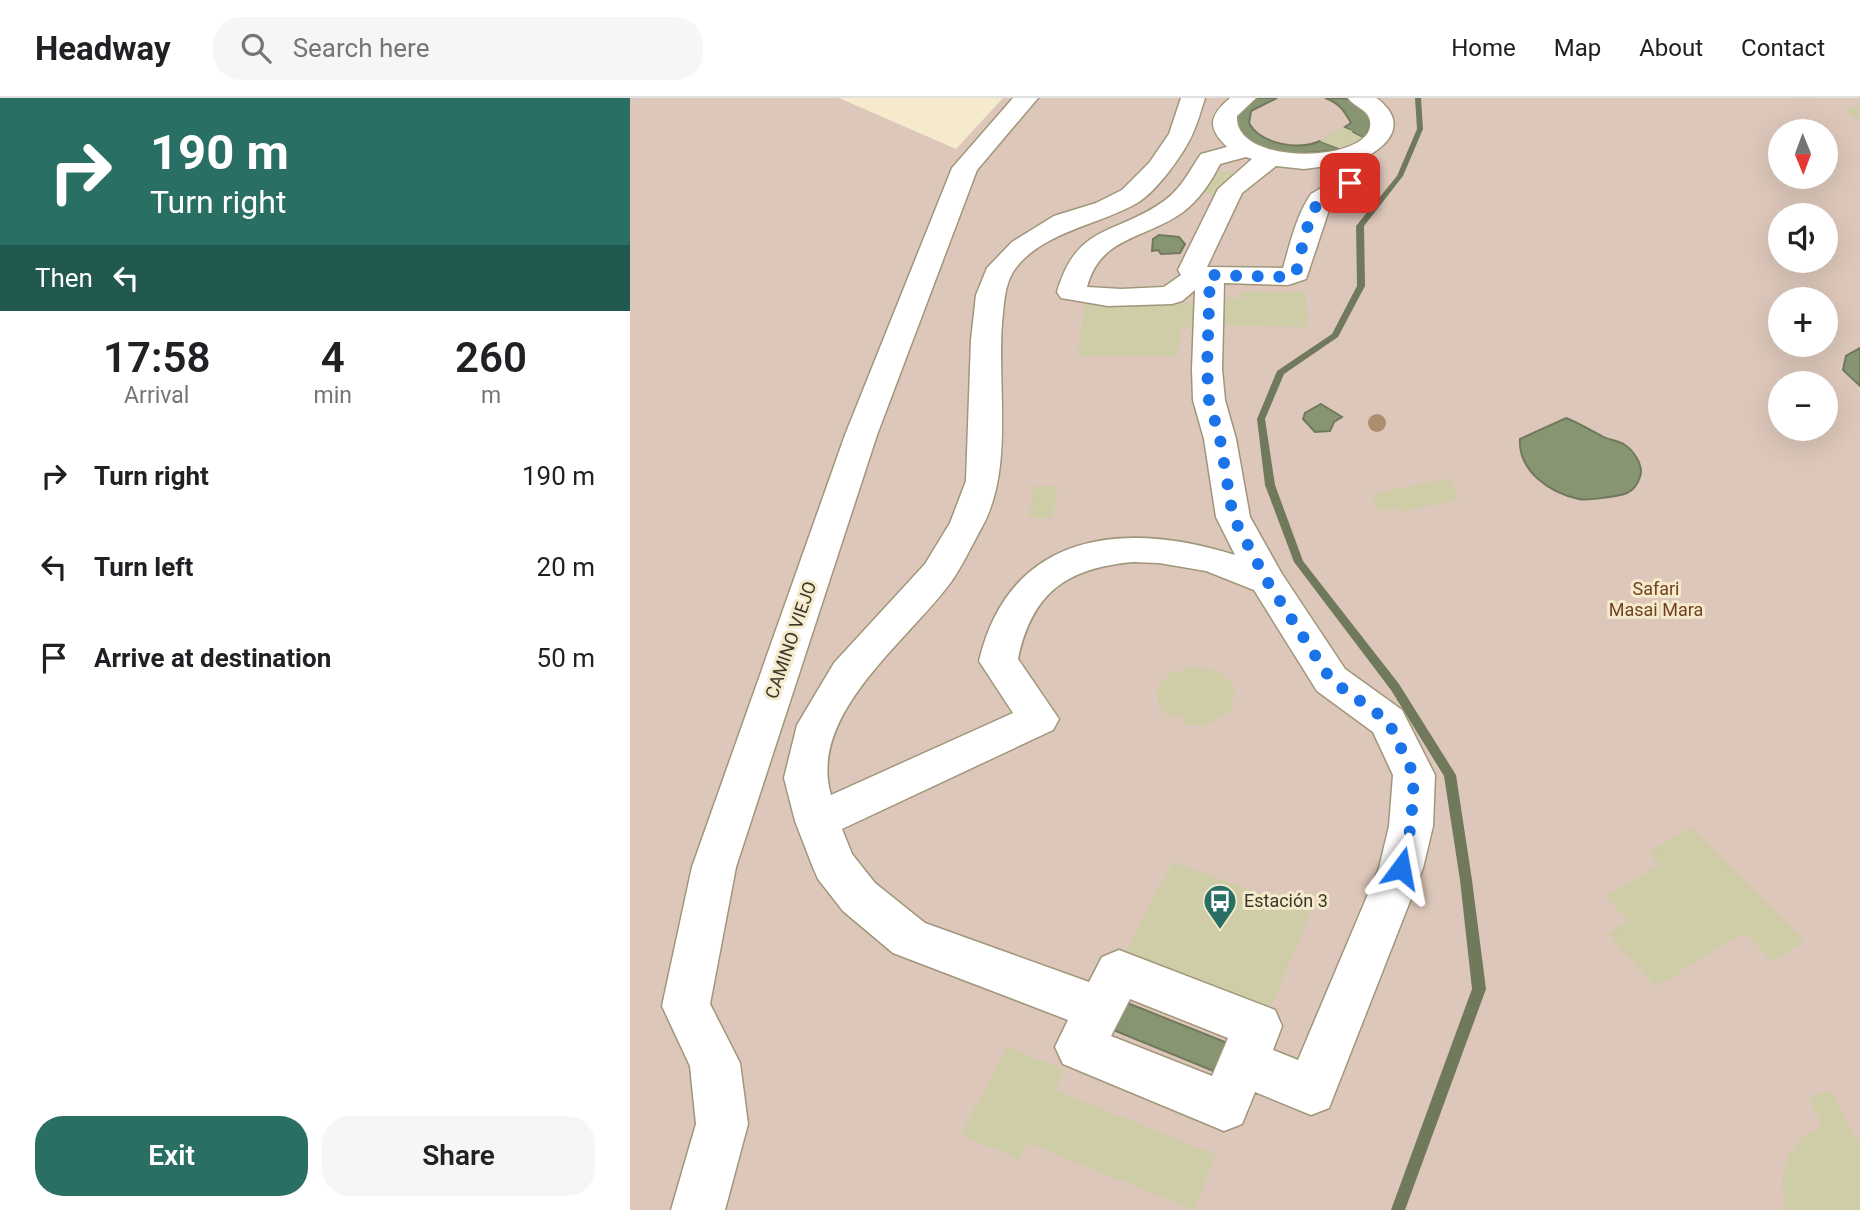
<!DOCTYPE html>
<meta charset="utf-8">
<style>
body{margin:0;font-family:Roboto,sans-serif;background:#f6f6f6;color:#202124;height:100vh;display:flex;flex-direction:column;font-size:26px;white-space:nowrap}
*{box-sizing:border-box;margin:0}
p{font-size:23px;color:#757577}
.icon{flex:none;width:38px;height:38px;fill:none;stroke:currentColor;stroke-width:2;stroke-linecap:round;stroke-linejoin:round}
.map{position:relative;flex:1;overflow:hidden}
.panel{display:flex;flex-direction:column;background:#fff;width:630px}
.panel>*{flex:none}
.top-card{background:#2a6f63;color:#fff;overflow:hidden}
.needle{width:46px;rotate:179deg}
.buttons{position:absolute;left:1138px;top:21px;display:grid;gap:14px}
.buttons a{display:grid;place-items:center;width:70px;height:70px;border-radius:50%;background:#fff;box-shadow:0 7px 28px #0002;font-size:35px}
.pin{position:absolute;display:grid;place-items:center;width:60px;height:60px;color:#fff;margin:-30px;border-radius:14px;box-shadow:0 4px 10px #0006}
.me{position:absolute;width:77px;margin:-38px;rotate:13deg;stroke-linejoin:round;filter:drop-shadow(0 0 5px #0008)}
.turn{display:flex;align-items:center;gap:24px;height:147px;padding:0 35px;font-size:32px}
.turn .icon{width:91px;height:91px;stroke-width:2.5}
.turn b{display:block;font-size:49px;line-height:60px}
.then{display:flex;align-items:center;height:66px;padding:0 35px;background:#0003;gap:14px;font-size:26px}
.eta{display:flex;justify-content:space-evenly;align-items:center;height:119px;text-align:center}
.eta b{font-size:42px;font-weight:600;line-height:49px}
.button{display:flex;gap:14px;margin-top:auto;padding:14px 35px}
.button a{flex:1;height:80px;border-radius:28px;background:#2a6f63;color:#fff;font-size:28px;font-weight:600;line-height:80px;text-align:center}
.button a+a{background:#f6f6f6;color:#202124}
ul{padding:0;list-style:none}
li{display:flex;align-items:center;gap:21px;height:91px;padding:0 35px}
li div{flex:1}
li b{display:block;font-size:26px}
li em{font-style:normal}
header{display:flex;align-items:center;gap:42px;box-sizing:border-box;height:98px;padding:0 35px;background:#fff;border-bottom:2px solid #e0e0e0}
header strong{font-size:33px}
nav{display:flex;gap:38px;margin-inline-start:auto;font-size:24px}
.search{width:490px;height:63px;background:#f6f6f6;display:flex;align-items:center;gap:18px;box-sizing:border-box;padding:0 24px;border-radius:28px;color:#757577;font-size:26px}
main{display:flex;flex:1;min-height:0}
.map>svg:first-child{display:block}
</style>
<header>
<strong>Headway</strong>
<div class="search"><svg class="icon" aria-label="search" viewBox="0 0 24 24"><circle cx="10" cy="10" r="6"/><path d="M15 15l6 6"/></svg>Search here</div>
<nav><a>Home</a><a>Map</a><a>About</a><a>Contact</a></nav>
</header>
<main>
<section class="panel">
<div class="top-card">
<div class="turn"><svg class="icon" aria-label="right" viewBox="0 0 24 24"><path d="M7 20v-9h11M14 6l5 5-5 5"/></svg><div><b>190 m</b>Turn right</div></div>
<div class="then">Then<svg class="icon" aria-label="left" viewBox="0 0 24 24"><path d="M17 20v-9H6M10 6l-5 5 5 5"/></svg></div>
</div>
<div class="eta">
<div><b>17:58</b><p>Arrival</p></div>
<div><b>4</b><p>min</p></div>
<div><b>260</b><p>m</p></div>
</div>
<ul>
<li><svg class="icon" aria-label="right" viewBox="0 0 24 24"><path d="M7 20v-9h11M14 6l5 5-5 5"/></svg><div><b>Turn right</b></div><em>190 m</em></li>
<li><svg class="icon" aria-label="left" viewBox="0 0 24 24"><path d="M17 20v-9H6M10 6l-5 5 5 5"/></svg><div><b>Turn left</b></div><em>20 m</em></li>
<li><svg class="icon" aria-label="arrive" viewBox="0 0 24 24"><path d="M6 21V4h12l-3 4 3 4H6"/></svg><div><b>Arrive at destination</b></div><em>50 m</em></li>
</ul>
<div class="button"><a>Exit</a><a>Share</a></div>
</section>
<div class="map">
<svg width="1230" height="1112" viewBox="0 0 1230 1112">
<rect width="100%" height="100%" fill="#f6eacc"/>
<path fill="#ddc7ba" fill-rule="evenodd" d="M0 0H209L326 51 373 0H1230V1112H0ZM1150 33H1195V79H1150ZM1150 117H1195V163H1150ZM1150 201H1195V247H1150ZM1150 285H1195V331H1150Z"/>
<g fill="#889573" stroke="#71795d" stroke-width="2">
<path d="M626 0H647L621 13 619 25C630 46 670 53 690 43L711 51C684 56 630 61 610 36 607 32 606 25 604 20Z"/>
<path d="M695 0C702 0 711 0 718 1 736 6 747 25 733 40L715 29 721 25C714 12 709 5 695 0Z"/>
<polygon points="529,137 549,139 555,146 550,155 531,156 528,152 522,153 523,141"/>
<polygon points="1230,250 1230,288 1213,272 1216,258"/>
<polygon points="691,306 712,319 704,324 700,333 685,334 673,321 675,315"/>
<path d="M936 320C949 325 958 331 970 337 977 342 988 342 995 347 1004 353 1014 368 1010 379 1008 385 1004 392 997 395 990 398 956 403 949 401 920 395 888 373 890 341Z"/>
<polygon points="485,900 605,948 593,977 471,927"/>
</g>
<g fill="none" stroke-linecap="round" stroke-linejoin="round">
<polygon fill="#71795d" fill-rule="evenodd" points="785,0 791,0 793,31 773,78 734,128 735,188 708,239 654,276 635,321 645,387 673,463 769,586 826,677 842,782 856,891 775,1112 761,1112 842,891 830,782 814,678 761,592 664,464 635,387 627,321 647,273 702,236 727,188 726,128 767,78 787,31"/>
</g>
<g fill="#cecda8">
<polygon points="1215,9 1230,9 1230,20 1224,20"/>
<polygon points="711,29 723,33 721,34 733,40 711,51 690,43"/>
<polygon points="583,73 615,75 608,83 594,83 585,98 569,94"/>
<polygon points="611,193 676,194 677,229 591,228 592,200 611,200"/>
<polygon points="455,205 568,205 567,229 550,229 548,258 447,258"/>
<polygon points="817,380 830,401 771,414 768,410 750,413 741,397"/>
<polygon points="404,388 428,388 423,420 398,420"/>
<polygon points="563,568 591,574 603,587 605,595 600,613 577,627 554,627 556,621 543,615 538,620 528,605 527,594 531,585 540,576"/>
<polygon points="1061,729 1174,843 1142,864 1114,834 1026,889 978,835 998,823 976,798 1029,767 1018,755"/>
<polygon points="543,764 681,814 641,909 496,853"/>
<polygon points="378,949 435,972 425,992 586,1057 564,1112 397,1045 389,1062 330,1036"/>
<polygon points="1201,993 1230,1047 1230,1112 1154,1112 1152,1079 1158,1058 1173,1039 1192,1027 1178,999"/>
</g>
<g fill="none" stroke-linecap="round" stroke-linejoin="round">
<defs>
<g id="minor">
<polygon points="383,0 408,0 347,72 247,337 106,769 80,906 110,965 118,1026 95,1112 41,1112 66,1026 60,968 32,908 62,769 215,337 322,70"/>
<path d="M551 0H575C571 12 568 24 563 35 554 56 526 94 507 105 470 127 409 134 383 174 374 189 374 208 372 225 367 290 384 371 352 429 342 447 333 467 321 484 279 542 177 616 201 697L383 615 349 563C380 433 494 422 605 457L586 419 574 341 563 302 562 271 565 192 552 203 542 206 478 208 431 200 427 194C447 125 485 138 534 103 552 90 559 73 571 56L597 49C576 29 580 17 600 0H626L607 18C603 70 748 65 740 23 738 11 724 9 718 0 726 0 738 0 746 0 751 2 755 8 758 11 773 31 755 49 737 58L741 60 749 75 745 80 701 106 676 181 658 187 594 185 592 271 595 302 606 341 620 419 652 476 715 571 772 612 805 677 803 728 793 770 699 1010 681 1017 625 994 612 1026 594 1033 433 966 425 949 438 922 263 855 213 813 188 781 182 767 165 723 154 680 167 627 204 565 295 466 320 425 336 383 341 242 346 197 357 170 382 144 424 118 466 105 492 92 519 65 539 36ZM616 59 622 61 588 91 548 172 551 177 534 189 491 191 457 189C470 138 516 141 553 114 569 102 581 84 590 66ZM712 66 722 72 681 96C666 118 660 146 653 170L577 169 612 95 646 68 674 71ZM503 464 529 465 576 473 624 492 687 593 743 634 763 677 759 728 749 770 668 962 643 952 652 928 645 912 489 852 472 859 459 884 295 825 245 785 222 756 212 731 423 632 429 621 388 561C402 494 437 470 503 464ZM500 901 598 940 582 978 481 938Z"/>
</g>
</defs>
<use href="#minor" stroke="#a1967a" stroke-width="3"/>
<use href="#minor" fill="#fff" fill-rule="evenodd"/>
</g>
<circle fill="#ad8e6f" cx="747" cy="325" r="9"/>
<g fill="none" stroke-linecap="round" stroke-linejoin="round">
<path stroke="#1a73e8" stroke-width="12" stroke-dasharray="0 21.6" d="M720 85C710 89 699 93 691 101 678 115 671 155 666 175L657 179 580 177 577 271 579 302 590 341 603 419 637 483 701 582 758 623 784 677 781 728 771 770"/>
</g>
<defs>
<symbol id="bus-pin" viewBox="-11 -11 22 30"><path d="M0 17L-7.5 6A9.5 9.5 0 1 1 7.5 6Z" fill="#2a6f63" stroke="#f6eacc"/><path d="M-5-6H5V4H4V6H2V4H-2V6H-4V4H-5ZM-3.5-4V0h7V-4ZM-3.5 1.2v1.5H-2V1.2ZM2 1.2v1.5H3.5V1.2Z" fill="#fff"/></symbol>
</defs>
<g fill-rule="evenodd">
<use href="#bus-pin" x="571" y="784" width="38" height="52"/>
</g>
<g text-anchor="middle" stroke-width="6" stroke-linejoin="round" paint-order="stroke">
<g font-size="18" fill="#724223" stroke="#f6eacc">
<text x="1026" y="497">Safari<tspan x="1026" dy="21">Masai Mara</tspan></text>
</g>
<g font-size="18" fill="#3b372b" stroke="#f6eacc">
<text transform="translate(161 542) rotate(-71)" y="6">CAMINO VIEJO</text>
</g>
<g font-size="18" fill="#3b372b" stroke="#f6eacc" text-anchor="start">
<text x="614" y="809">Estación 3</text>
</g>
</g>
</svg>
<div class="buttons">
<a><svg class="needle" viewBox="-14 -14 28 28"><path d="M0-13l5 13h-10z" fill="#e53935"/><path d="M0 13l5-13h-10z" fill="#757577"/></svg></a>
<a><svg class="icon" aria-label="sound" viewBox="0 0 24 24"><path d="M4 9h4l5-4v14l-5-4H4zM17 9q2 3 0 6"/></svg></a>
<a>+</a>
<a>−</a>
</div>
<div class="pin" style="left:720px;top:85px;background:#d93025"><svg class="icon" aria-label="arrive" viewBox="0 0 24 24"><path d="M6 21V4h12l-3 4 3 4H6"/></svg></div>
<svg class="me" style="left:771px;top:770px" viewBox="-20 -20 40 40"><path d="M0-17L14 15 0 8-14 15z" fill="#1a73e8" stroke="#fff" stroke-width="4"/></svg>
</div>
</main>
